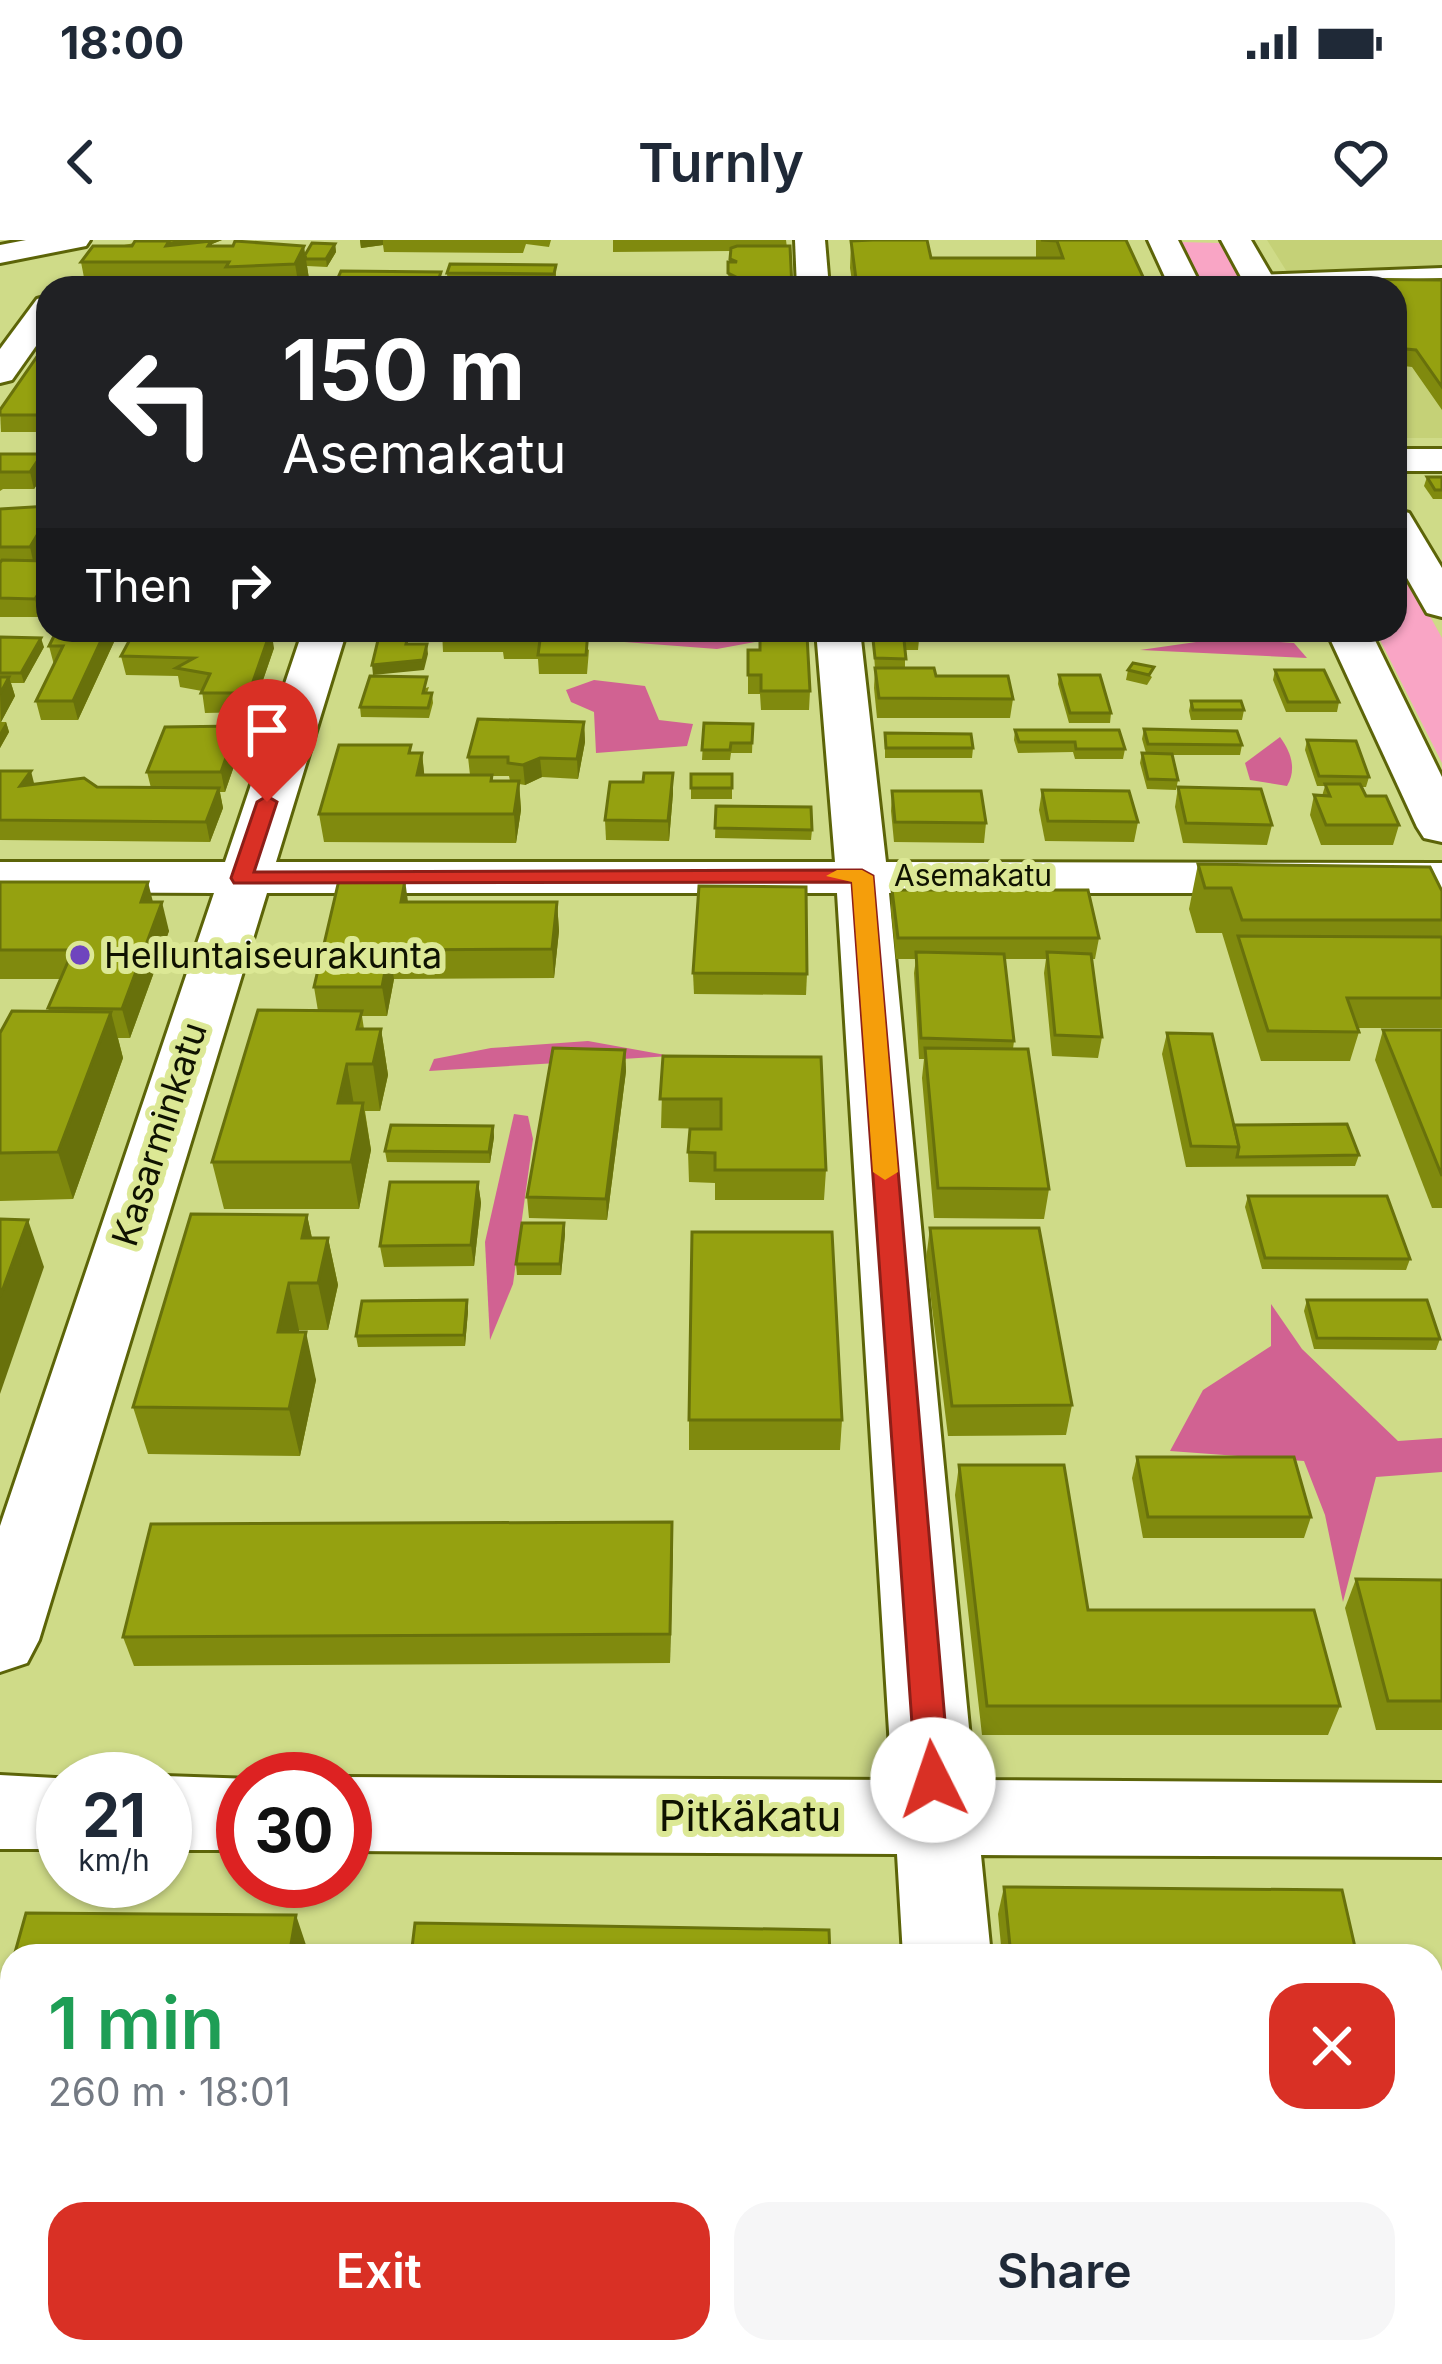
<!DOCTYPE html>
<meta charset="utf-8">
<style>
body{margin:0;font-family:Inter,sans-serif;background:#f6f6f7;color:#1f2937;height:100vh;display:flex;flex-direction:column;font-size:45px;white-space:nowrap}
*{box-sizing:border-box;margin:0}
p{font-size:39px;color:#747a83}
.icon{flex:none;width:66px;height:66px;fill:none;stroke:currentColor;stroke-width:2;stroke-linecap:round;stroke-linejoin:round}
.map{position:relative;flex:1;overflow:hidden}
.panel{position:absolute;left:0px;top:1704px;width:1443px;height:420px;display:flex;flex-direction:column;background:#fff;border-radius:36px 36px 0 0;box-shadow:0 3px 9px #0004}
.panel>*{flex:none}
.guide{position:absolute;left:36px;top:36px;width:1371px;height:366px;border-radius:36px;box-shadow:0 3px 9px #0004;background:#202124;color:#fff;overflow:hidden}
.speed{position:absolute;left:36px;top:1512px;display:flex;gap:24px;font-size:60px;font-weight:700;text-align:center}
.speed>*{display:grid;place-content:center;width:156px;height:156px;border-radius:50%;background:#fff;box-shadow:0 3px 9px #0004;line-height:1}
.speed small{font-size:30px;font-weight:400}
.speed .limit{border:18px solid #d22;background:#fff;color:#111}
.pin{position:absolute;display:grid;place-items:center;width:102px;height:102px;color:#fff;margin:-123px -51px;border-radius:50% 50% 50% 0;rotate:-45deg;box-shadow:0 0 12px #0007}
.pin .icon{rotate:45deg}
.me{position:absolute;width:132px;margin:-66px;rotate:356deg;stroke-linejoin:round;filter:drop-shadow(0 0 9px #0008)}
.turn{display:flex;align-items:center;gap:42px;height:252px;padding:0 48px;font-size:54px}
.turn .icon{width:156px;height:156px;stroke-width:2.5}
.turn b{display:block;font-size:84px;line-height:102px}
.then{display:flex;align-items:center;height:114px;padding:0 48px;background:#0003;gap:24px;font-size:45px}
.round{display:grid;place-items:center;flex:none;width:126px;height:126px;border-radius:36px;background:#f6f6f7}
.headline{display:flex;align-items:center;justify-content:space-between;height:204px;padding:0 48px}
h1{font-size:72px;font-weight:600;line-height:90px;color:#1e9e55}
.action{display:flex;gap:24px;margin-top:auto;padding:24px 48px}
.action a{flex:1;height:138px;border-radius:36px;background:#d93025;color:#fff;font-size:48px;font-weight:600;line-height:138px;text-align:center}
.action a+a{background:#f6f6f7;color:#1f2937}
.status{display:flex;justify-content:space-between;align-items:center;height:84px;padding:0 60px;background:#fff;direction:ltr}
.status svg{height:33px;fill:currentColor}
header{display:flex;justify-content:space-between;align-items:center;height:156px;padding:0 48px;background:#fff;font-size:54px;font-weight:600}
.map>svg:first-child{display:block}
</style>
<div class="status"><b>18:00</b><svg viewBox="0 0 49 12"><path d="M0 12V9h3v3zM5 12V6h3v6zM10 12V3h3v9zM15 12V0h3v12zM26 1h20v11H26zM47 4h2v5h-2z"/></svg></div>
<header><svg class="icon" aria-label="back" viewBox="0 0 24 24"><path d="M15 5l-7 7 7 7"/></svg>Turnly<svg class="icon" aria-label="heart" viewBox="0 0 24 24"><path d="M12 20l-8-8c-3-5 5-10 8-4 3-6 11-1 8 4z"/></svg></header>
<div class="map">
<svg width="1442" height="2124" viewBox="0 0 1442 2124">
<rect width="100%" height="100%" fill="#cfdb88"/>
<polygon fill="#c5d177" points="1267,0 1442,0 1442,198 1395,198 1395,48 1297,48"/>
<g fill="#f9a5c5">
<polygon points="1179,2 1220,3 1245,48 1202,48"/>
<polygon points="1395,313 1442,398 1442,523 1375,390 1395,390"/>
</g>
<g fill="#d16292">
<polygon points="669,390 741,393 755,402 717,409 598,400 593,392"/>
<polygon points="1224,398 1294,403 1307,418 1140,410"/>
<polygon points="594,440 645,446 659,480 693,484 687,506 596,513 594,472 571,462 566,450"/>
<path d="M1280 497C1291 512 1297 529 1287 546L1250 540 1245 523Z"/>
<polygon points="588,801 671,816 429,831 434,819 491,808"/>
<polygon points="514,874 528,876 533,899 513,1044 490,1100 485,1002"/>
<polygon points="1271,1064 1302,1109 1398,1201 1442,1198 1442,1232 1376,1237 1343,1362 1325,1275 1304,1221 1170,1211 1203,1150 1271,1106"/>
<polygon points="288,2112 665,2112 654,2124 284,2124"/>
</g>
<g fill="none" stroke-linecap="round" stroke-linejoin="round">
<defs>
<polygon id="service" points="1442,28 1442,38 1258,45 1249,40 1258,35"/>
<g id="minor">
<polygon points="795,0 825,0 829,48 797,48"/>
<polygon points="48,56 48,89 12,140 0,143 0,109 37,59"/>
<polygon points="303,390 347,390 276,622 835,622 816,390 860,390 886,622 1442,623 1442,653 889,653 974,1540 1442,1543 1442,1617 981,1615 991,1716 903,1716 897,1614 345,1611 345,1539 339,1539 345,1537 892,1540 837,653 267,653 39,1400 27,1423 0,1432 0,1286 214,653 0,652 0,622 225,622"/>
<polygon points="0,1535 74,1539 63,1539 63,1609 0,1609"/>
<polygon points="165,1536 252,1539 243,1539 243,1610 165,1610 165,1539 156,1539"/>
<polygon points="926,2112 1028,2112 1029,2124 927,2124"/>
</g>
<rect id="tertiary" x="1395" y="209" width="47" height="22"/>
<g id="secondary">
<polygon points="26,0 90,0 86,6 0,23 0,5"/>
<polygon points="1148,0 1178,0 1202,48 1170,48"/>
<polygon points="1221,0 1251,0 1279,48 1247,48"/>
<polygon points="1395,269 1409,273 1442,328 1442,377 1427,373 1395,317"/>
<polygon points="1326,390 1370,390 1442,537 1442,602 1424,598 1417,587"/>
</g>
</defs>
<use href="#service" stroke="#5c6408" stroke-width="6"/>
<use href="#minor" stroke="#5c6408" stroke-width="6"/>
<use href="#tertiary" stroke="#5c6408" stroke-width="6"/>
<use href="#secondary" stroke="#5c6408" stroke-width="6"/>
<use href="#service" fill="#fff" fill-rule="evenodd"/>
<use href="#minor" fill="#fff" fill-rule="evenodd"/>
<use href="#tertiary" fill="#fff" fill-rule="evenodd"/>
<use href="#secondary" fill="#fff" fill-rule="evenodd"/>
</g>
<g fill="#808a0e" fill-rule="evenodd">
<polygon points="150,0 222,0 212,4 212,6 305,15 335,4 336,12 327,27 307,26 309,39 305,48 86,48 81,22 119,6"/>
<polygon points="360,0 551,0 549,7 526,4 523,13 384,12 383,5 361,8"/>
<polygon points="613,0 786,0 792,48 728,38 731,11 613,12"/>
<polygon points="1036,0 1126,0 1144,39 1143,48 853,48 850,28 851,1 931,18 1036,18"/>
<polygon points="556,25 556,45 695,48 448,48 447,33"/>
<polygon points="441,32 441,40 439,48 338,48 337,40"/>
<polygon points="1326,39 1442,40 1442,170 1412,127 1395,125 1395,48 1324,48"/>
<polygon points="48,108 48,192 1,192 0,170"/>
<polygon points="0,214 42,214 46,231 34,249 3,249 0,251"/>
<polygon points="1427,237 1442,237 1442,259 1433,259 1424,246"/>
<polygon points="48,266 48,302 37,321 39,377 0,377 0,269"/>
<polygon points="442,390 563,390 589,410 587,434 539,434 538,419 504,419 503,412 443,412"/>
<polygon points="872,390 919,400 918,410 905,410 905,428 875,428"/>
<polygon points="990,390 1027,390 1026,396 992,397"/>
<polygon points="1107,390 1136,390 1136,392 1108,393"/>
<polygon points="0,397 44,407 24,443 11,443 15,456 1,482 6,482 9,492 0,508"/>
<polygon points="114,402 78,480 41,480 36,461 54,425 49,406"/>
<polygon points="274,408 252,472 205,473 202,451 180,447 178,436 126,435 121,416"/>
<polygon points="748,410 810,451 809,470 761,470 760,454 748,454"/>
<polygon points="1133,423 1152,437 1147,445 1126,440 1128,430"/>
<polygon points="875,428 936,436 1013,459 1010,478 877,478 874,448"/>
<polygon points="1275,430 1339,462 1337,472 1286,472 1273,440"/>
<polygon points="1059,435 1111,473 1110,483 1069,483 1058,444"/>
<polygon points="429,447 427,453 432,453 433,463 429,478 361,477 360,467"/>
<polygon points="1191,461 1244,470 1242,480 1191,480 1189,471"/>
<path d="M584 482 585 502 578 539 542 537 525 545 519 544 521 570 516 603 324 602 319 574 412 513H422L424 535H470L468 517ZM492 536H509L510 541H493Z"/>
<polygon points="704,483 753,484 752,513 731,513 730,520 702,520"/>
<polygon points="1144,489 1242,505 1240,515 1172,515 1178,540 1176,550 1147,549 1140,523 1142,513 1146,513 1142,499"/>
<polygon points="1015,490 1125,509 1123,519 1075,519 1073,512 1018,513 1014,500"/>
<polygon points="885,493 973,508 972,518 885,518"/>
<polygon points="1307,500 1369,537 1366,547 1362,547 1366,556 1399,585 1393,605 1321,605 1310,575 1314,555 1322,556 1325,546 1317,546 1305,510"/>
<polygon points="241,506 225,552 220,552 223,568 210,602 0,600 0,531 34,544 151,548 147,532"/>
<rect x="691" y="534" width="41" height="25"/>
<polygon points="1178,547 1272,585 1267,605 1183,603 1175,567"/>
<polygon points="1042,550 1138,582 1134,602 1045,601 1039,570"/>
<polygon points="892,551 986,583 984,603 894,602 891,571"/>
<polygon points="673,553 669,601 606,600 605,580"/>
<polygon points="716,566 812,590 811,600 715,598"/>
<polygon points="1198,624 1442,651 1442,788 1357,788 1359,792 1350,821 1261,821 1222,693 1196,693 1189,669"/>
<polygon points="0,642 153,662 169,691 130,798 118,798 123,818 73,959 0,961 0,793 49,771 48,768 61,739 0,739"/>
<polygon points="892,650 1099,698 1095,719 1092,719 1102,797 1098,818 1052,816 1044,733 1046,719 1005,719 1014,801 1013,809 1049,949 1044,979 934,978 922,838 924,819 919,819 914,733 916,719 896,719 891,670"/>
<polygon points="408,662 557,662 559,691 554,738 394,739 387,776 362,776 364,789 381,789 388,835 380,871 365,871 371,910 359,969 224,969 212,922 318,771 314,747"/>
<polygon points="693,733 807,734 806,755 694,754"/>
<polygon points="1383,790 1442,790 1442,968 1432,968 1375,820"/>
<polygon points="1167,793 1234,885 1359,915 1355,926 1186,927 1162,814"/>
<polygon points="625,810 626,831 607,980 529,978 527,957"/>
<polygon points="663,816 826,930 824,960 715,960 715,943 689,942 688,912 721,889 661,888"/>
<polygon points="493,886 494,897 490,923 387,922 385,911"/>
<polygon points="478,942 481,963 474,1026 384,1027 380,1006"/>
<polygon points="1248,956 1410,1019 1406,1030 1262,1029 1245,967"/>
<polygon points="307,975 312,998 328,998 338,1045 328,1090 299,1090 299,1092 316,1140 300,1216 148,1214 133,1167"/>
<polygon points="564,983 565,994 561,1035 517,1035 516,1024"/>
<polygon points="930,988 1072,1165 1066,1195 948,1196 926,1019"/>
<polygon points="1307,1060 1440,1099 1436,1110 1314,1109 1304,1071"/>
<polygon points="468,1071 465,1106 358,1107 356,1096"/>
<polygon points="689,1180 842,1180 840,1210 689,1210"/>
<polygon points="1137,1217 1311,1277 1304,1298 1143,1298 1132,1238"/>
<polygon points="959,1225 1088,1370 1340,1466 1328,1495 982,1495 955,1255"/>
<polygon points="672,1282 670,1423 134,1426 123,1397"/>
<polygon points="1356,1339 1442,1340 1442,1490 1376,1490 1345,1368"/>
<polygon points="1004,1647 1357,1716 1002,1716 998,1674"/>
<polygon points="12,1724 12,1905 0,1905 0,1767"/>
<polygon points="1431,1865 1442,1865 1442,2106 1431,2106 1431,2002 1441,2002 1431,1959"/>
</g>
<g fill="#68710b">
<polygon points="189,0 222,0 212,4 215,22 122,21 169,1"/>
<polygon points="360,0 383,0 383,5 361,8"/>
<polygon points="335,4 336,12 327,27 326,19"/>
<polygon points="304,6 309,39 305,48 299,48 295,24"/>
<polygon points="42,214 46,231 34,249 30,232"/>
<polygon points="48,277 48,302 34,325 30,307"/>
<polygon points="48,338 48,364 39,377 35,359"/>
<polygon points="106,390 112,390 114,402 78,480 73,461"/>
<polygon points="271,390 274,408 252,472 249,453"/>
<polygon points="41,398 44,407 24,443 21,433"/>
<polygon points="427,404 428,414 424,430 373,435 372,425"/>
<polygon points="9,437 15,456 1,482 0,454"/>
<polygon points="6,482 9,492 0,508 0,492"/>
<polygon points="584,482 585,502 578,539 577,519"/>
<polygon points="237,486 241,506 225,552 221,532"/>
<polygon points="422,513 425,541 417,535"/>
<polygon points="540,518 542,537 525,545 523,525"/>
<polygon points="31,531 36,551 20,546"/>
<polygon points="673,533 673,553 669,601 668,581"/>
<polygon points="519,541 521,570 516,603 514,574"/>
<polygon points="219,548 223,568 210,602 206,582"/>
<polygon points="405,640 409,669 401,662"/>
<polygon points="148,642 155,670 141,662"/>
<polygon points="162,662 169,691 130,798 122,769"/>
<polygon points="557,662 559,691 554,738 552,709"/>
<polygon points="389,710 394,739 387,776 382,747"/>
<polygon points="111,772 123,818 73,959 58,912"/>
<polygon points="381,789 388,835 380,871 373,824"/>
<polygon points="625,810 626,831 607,980 606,959"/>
<polygon points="347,824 355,871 338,863"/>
<polygon points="363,863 371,910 359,969 351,922"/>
<polygon points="493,886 494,897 490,923 489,912"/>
<polygon points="478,942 481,963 474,1026 471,1005"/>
<polygon points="307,975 317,1022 312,1045 302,998"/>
<polygon points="28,980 44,1027 0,1154 0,1057"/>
<polygon points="564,983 565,994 561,1035 560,1024"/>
<polygon points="328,998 338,1045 328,1090 318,1043"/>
<polygon points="289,1043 299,1090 288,1139 278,1092"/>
<polygon points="467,1060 468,1071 465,1106 464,1095"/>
<polygon points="306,1092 316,1140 300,1216 289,1169"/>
<polygon points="672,1282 673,1312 670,1423 670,1394"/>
<polygon points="296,1675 307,1708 305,1716 289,1716"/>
<polygon points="42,2112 68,2112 65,2124 40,2124"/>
</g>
<g fill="#95a110" stroke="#68710b" stroke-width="3">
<polygon points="150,0 189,0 169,4 169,1 143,1"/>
<polygon points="873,0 927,0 931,18 1063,18 1057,1 1041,0 1126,0 1144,39 856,39 851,1"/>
<polygon points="135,1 169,1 166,6 211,1 208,6 233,6 235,1 304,6 295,24 226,27 229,22 81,22 93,6 132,6"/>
<polygon points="312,3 335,4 326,19 306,19 305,15"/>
<polygon points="737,6 790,6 792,48 726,47 727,38 738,38 728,33 728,22 737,22 730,19 731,8"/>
<polygon points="450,24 556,25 554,34 447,33"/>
<polygon points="341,31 441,32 438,41 337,40"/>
<polygon points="1326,39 1442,40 1442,147 1416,110 1395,108 1395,48 1331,48"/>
<polygon points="555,45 695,46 695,48 554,48"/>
<polygon points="43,108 48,108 48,175 0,175 0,170"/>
<polygon points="0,214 42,214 30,232 0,232"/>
<polygon points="1427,237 1442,237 1442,250 1435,250"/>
<polygon points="48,266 48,277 30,307 0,307 0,269"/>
<polygon points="2,320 48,321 48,338 35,359 0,358 0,323"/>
<polygon points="57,390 106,390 73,461 36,461 63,406 49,406"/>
<polygon points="135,390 271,390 249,453 201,453 210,434 176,428 194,418 121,416"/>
<polygon points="442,390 588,391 586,415 538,415 540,400 502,400 503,393 441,394"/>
<polygon points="872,390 918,390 919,400 904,400 906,419 875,418"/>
<polygon points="760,395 807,395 810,451 761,451 761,435 748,435 748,410 760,410"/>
<polygon points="379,396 408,396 406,404 427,404 423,420 372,425"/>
<polygon points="0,397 41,398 21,433 0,433"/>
<polygon points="1133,423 1154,427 1149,435 1128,430"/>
<polygon points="875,428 934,428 936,436 1008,436 1013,459 879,458"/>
<polygon points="1275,430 1324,430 1339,462 1288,462"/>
<polygon points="1059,435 1100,435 1111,473 1070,473"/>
<polygon points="370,436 427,437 423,453 432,453 428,468 360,467"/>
<polygon points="0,437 9,437 0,454"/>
<polygon points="1191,461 1241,461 1244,470 1193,470"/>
<polygon points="478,479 584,482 577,519 540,518 523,525 508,523 508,517 468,517"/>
<polygon points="704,483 753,484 752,503 731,503 730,510 702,510"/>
<polygon points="237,486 221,532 147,532 165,487"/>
<polygon points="1144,489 1237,491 1242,505 1148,504"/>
<polygon points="1015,490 1119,490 1125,509 1076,509 1075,502 1019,502"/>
<polygon points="885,493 971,494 973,508 886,508"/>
<polygon points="1307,500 1356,501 1369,537 1319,536"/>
<polygon points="339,505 411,505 409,513 422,513 417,535 492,535 491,541 519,541 514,574 319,574"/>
<polygon points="1142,513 1172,514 1178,540 1148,539"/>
<polygon points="0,531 31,531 20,546 84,538 97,547 219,548 206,582 0,580"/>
<polygon points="644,533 673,533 668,581 605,580 610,542 643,542"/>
<rect x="691" y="534" width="41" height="14"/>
<polygon points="1325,544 1360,544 1366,556 1386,556 1399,585 1326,585 1314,555 1330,556"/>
<polygon points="1178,547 1261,549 1272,585 1186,583"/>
<polygon points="1042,550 1129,551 1138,582 1048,581"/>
<polygon points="892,551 981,551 986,583 895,582"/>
<polygon points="716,566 811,567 812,590 715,588"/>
<polygon points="1198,624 1430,627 1442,651 1442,680 1242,680 1231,648 1205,648"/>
<polygon points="339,640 405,640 401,662 557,662 552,709 389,710 382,747 314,747"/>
<polygon points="0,642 148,642 141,662 162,662 122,769 48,768 73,710 0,710"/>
<polygon points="699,646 806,647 807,734 693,733"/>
<polygon points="892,650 1088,650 1099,698 898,698"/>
<polygon points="1238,696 1442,697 1442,758 1347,758 1359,792 1268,791"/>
<polygon points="916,712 1004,714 1014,801 921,798"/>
<polygon points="1047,712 1091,714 1102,797 1055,795"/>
<polygon points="258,770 362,771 357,789 381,789 373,824 347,824 338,863 363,863 351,922 212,922"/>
<polygon points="12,771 111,772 58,912 0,913 0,793"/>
<polygon points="1383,790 1442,790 1442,936"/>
<polygon points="1167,793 1212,794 1239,907 1191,906"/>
<polygon points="553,808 625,810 606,959 527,957"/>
<polygon points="925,808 1028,809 1049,949 938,948"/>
<polygon points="663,816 821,817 826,930 715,930 715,913 688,912 690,889 721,889 721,859 660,859"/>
<polygon points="1347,884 1359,915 1237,917 1239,907 1234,885"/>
<polygon points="391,885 493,886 489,912 385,911"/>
<polygon points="390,942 478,942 471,1005 380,1006"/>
<polygon points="1248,956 1387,956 1410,1019 1265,1018"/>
<polygon points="191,974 307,975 302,998 328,998 318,1043 289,1043 278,1092 306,1092 289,1169 133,1167"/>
<polygon points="0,979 28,980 0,1057"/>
<polygon points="522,983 564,983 560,1024 516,1024"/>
<polygon points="930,988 1039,988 1072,1165 952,1166"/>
<polygon points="692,992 832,992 842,1180 689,1180"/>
<polygon points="467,1060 464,1095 356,1096 362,1061"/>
<polygon points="1307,1060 1427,1060 1440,1099 1317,1098"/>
<polygon points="1137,1217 1294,1217 1311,1277 1148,1277"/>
<polygon points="959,1225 1064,1225 1088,1370 1314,1370 1340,1466 987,1466"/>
<polygon points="672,1282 670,1394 123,1397 151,1284"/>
<polygon points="1356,1339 1442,1340 1442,1461 1388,1461"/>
<polygon points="1004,1647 1342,1650 1357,1716 1011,1716"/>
<polygon points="26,1673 296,1675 289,1716 14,1716"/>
<polygon points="415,1683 829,1690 830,1716 411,1716"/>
<polygon points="12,1724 12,1874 0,1874 0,1767"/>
<polygon points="1431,1865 1442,1865 1442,1940 1431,1894"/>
<rect x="1431" y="2002" width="11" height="89"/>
<polygon points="0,2057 12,2057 12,2112 42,2112 40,2124 0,2124"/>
<rect x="687" y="2112" width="195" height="12"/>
</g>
<polygon fill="#d93025" stroke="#8d1f18" stroke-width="3" points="267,556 277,562 254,632 862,630 873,636 950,1540 945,1551 933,1555 921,1551 916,1540 852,642 234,643 231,638 257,562"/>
<polygon fill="#f59e0b" points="862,630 873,636 898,932 885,940 873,932 852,642 826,636 837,630"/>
<circle fill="#6f45be" stroke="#dce895" stroke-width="4.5" cx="80" cy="715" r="12"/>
<g text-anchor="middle" stroke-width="12" stroke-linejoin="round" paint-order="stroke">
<g font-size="30" fill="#0f1200" stroke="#dce895">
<text x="973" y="646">Asemakatu</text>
</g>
<g font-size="36" fill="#0f1200" stroke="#dce895" text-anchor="start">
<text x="104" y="728">Helluntaiseurakunta</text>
</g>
<g font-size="36" fill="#0f1200" stroke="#dce895">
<text transform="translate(159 894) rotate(-72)" y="13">Kasarminkatu</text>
</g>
<g font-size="42" fill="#0f1200" stroke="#dce895">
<text x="750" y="1591">Pitkäkatu</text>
</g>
</g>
</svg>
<div class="speed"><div>21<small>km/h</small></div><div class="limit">30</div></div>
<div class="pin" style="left:267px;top:562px;background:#d93025"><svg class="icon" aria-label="arrive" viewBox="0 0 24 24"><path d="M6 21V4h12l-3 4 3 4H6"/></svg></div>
<svg class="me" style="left:933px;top:1540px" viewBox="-20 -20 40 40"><circle r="19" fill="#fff"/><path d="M0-13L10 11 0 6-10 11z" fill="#d93025"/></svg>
<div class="guide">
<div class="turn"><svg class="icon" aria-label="left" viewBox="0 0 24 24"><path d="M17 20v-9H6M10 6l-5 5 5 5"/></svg><div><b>150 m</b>Asemakatu</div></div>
<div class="then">Then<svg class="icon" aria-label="right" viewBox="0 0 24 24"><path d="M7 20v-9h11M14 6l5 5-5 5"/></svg></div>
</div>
<section class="panel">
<div class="headline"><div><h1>1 min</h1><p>260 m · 18:01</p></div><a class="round" style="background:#d93025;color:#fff"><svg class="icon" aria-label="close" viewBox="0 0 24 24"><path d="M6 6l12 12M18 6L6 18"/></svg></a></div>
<div class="action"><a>Exit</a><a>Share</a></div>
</section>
</div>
